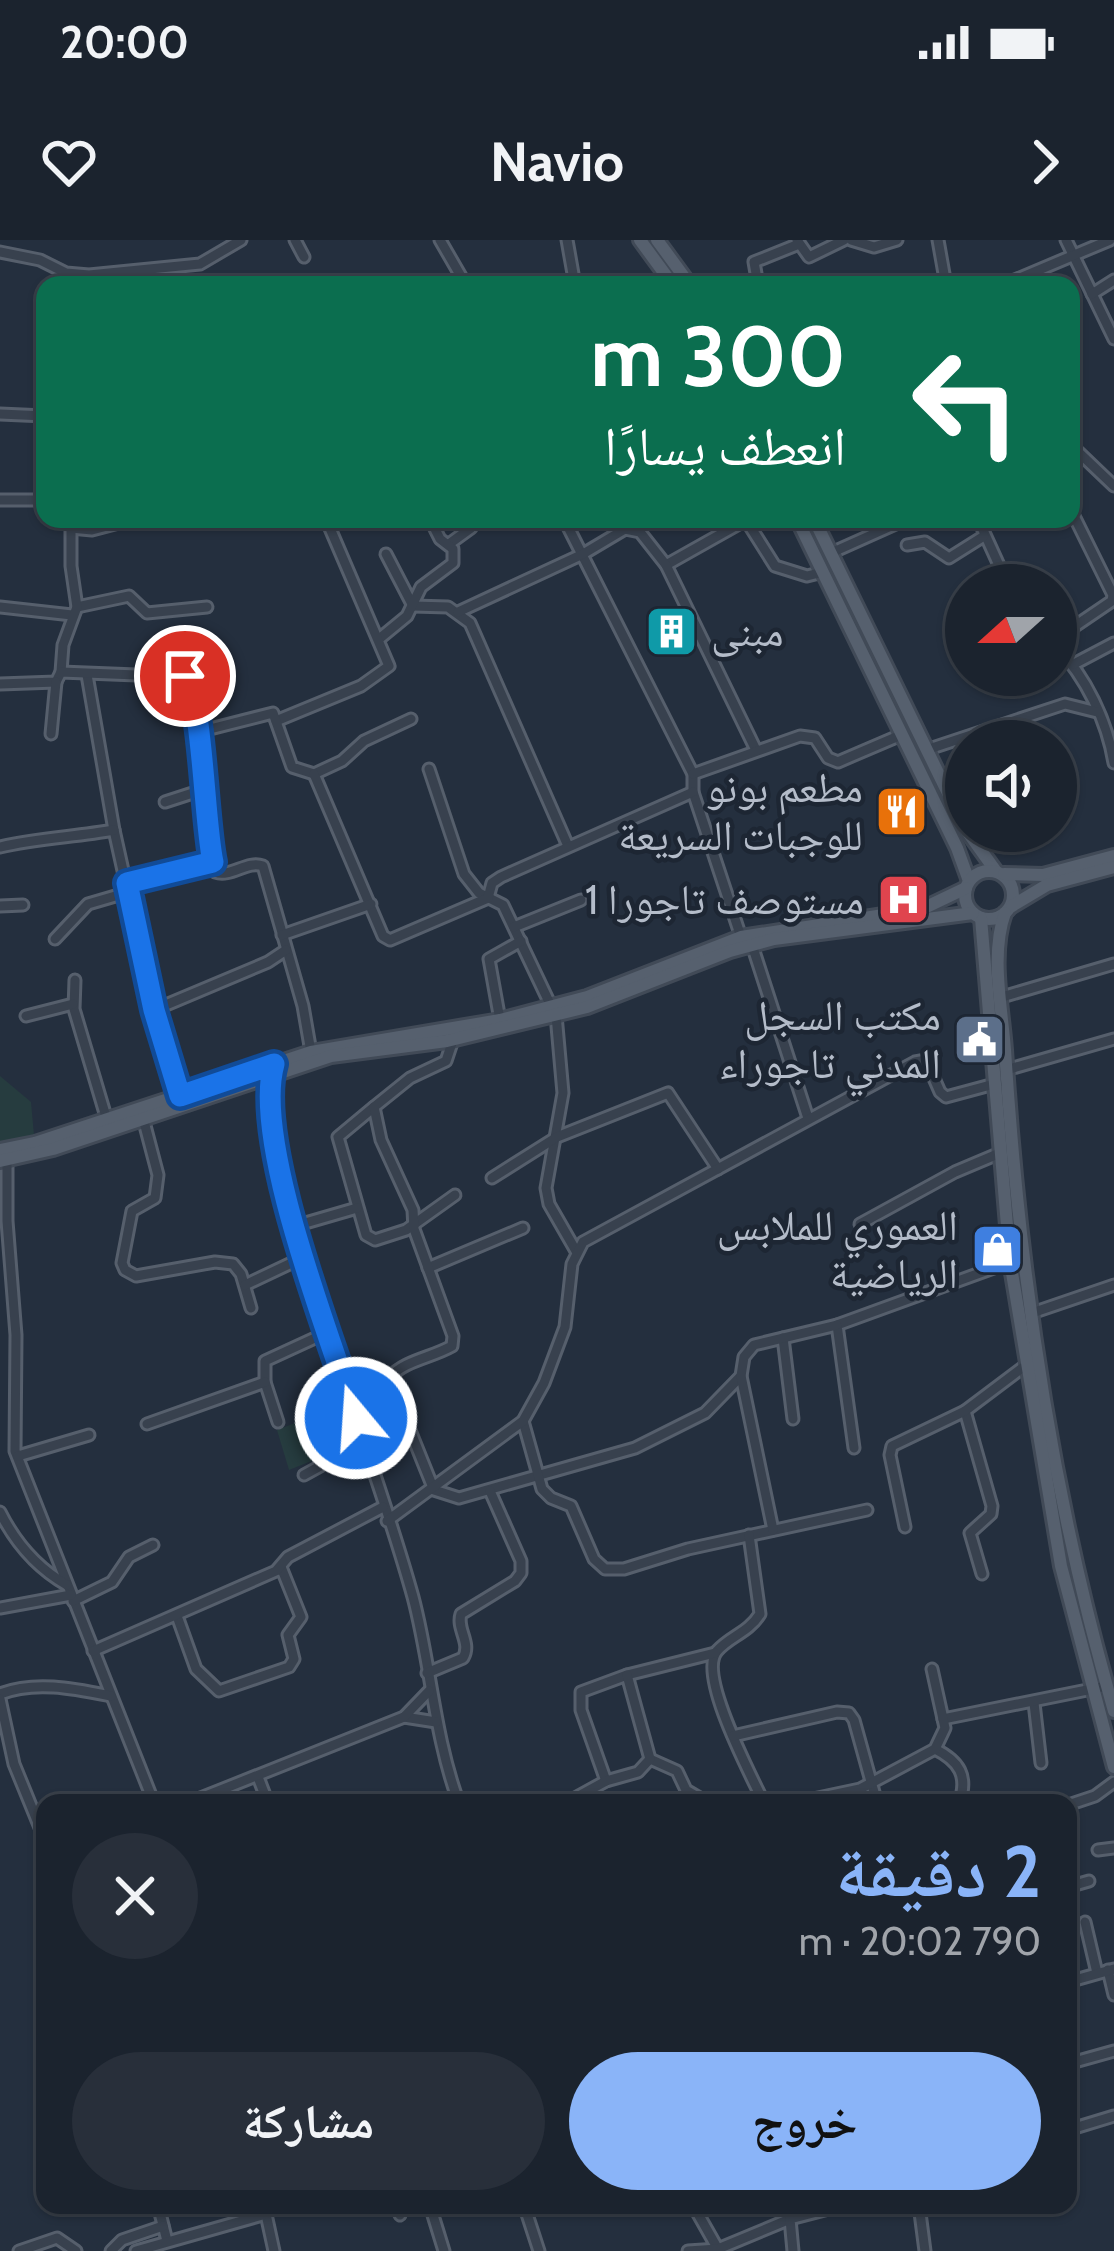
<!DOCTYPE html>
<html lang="ar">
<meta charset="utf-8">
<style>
body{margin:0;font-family:Cabin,"Noto Naskh Arabic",sans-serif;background:#282f3a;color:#f1f3f6;direction:rtl;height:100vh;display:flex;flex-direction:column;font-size:45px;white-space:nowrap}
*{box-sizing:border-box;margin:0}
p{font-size:39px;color:#a0a4aa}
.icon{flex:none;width:66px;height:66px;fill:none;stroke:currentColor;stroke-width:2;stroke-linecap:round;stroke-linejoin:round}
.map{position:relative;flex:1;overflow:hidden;direction:ltr}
.panel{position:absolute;left:36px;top:1554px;width:1041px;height:420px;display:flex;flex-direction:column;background:#1b232e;border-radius:24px;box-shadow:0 3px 9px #0004,0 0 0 3px #39404a;direction:rtl}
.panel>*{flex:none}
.banner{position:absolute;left:36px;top:36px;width:1044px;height:252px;border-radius:24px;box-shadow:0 3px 9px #0004,0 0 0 3px #39404a;direction:rtl;background:#0b6e4f;color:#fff;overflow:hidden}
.needle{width:78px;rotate:249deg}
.buttons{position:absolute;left:945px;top:324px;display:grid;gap:24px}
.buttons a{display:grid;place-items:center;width:132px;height:132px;border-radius:50%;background:#1b232e;box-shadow:0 3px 9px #0004,0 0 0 3px #39404a;font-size:60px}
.pin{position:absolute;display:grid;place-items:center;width:102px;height:102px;color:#fff;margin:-51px;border:6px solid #fff;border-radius:50%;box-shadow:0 3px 12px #0007}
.me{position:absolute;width:132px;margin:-66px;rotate:342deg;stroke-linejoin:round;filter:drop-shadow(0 0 9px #0008)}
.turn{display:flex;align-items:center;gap:42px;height:252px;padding:0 36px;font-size:54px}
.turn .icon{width:156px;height:156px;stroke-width:2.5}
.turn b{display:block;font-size:84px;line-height:102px}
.round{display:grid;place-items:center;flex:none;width:126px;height:126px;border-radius:63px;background:#282f3a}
.overview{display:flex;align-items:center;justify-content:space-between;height:204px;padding:0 36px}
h1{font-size:72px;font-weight:800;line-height:90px;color:#8ab4f8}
.cta{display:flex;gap:24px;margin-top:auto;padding:24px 36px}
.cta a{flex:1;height:138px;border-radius:72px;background:#8ab4f8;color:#111;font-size:48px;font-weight:800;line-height:138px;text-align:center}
.cta a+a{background:#282f3a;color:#f1f3f6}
.status{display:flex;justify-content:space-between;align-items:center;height:84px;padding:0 60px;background:#1b232e;direction:ltr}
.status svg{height:33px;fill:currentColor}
header{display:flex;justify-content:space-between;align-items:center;height:156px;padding:0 36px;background:#1b232e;font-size:54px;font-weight:800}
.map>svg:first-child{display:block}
</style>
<div class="status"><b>20:00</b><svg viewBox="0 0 49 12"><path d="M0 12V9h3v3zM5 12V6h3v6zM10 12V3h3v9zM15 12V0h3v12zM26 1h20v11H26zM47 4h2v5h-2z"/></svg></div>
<header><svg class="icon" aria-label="forward" viewBox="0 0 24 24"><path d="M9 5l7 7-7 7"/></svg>Navio<svg class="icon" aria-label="heart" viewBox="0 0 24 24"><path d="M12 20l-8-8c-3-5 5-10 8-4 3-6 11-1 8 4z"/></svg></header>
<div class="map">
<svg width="1114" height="2011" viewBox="0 0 1114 2011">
<rect width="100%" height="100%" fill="#242f3e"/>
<g fill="#263c3f">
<polygon points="0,836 31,862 34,895 0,902"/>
<polygon points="313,1176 329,1214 289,1230 277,1190"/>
</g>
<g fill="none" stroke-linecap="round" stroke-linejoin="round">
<defs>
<g id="minor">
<polyline points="295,0 304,17"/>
<polyline points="440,0 466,45"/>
<polyline points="567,0 575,45"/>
<polyline points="797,0 809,17 844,0"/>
<polyline points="851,0 874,7 897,0"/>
<polyline points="938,0 946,45"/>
<polyline points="1066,0 1114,99"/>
<polyline points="0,12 40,20 66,33 89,35 200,24 241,0"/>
<polyline points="758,45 754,22 799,4"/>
<polyline points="1003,45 1110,0"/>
<polyline points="1092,54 1114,40"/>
<polyline points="0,174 45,176"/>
<polyline points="1071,205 1114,246"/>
<polyline points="0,260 45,260"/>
<polyline points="564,279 693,534 693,552 741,697"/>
<polyline points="978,279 1008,345"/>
<polyline points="71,288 92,290 134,279"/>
<polyline points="449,304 471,288 471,279"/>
<polyline points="907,305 925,302 949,318 984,296"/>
<polyline points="831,313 907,279"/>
<polyline points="386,314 413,366"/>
<polyline points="666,325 746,280 775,326 807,336 823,332"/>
<polyline points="413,366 448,367 470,383 568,606"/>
<polyline points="0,367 72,375"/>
<polyline points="77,367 129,356 147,373 207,367"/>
<polyline points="458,372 583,314 625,289 640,292 666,325 756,510"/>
<polyline points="379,399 407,376 421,347 453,323 453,309 440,299 434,287"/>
<polyline points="1056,399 1112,361 1113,355 1071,270"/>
<path d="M1056 406C1086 437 1107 481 1114 523"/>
<polyline points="1074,424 1114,403"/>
<polyline points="61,432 63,405 77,367 71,326 71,279"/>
<polyline points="87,435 114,590 154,770 180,855"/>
<path d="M0 444 56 442 61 432 187 437 198 496 205 586 215 632C231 638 247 620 263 626L303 766 311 812"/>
<polyline points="276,481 361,446 389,426 326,279"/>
<polyline points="198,492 273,473 292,527 314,534 342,521 364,501 411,479"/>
<polyline points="51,494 56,442"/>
<polyline points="929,509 1065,464 1097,472"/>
<polyline points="429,529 464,634 479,653 503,665 551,766"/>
<polyline points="314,534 383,696 390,700 488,658 492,643 501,637 693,552"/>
<polyline points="693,534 800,496 815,498 828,518 838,522 901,495"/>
<polyline points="165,562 202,550"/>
<path d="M0 607C38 598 75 597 114 590"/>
<polyline points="127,643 213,622"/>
<polyline points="0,666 23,665"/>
<polyline points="514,687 581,660"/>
<polyline points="282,695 371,664"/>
<polyline points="55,699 88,664 129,652"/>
<polyline points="752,705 808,878"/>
<polyline points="75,740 74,769 107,880"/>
<polyline points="1002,757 1114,724"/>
<polyline points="154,770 268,722 286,710"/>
<polyline points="556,775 563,853 546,948 549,964 576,1011"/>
<polyline points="26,776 73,764"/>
<polyline points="500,780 489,719 521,701"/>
<polyline points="1006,830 1114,799"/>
<path d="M270 835C263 876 278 921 288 961 322 1095 376 1224 413 1357 431 1425 434 1496 459 1563"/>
<polyline points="374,867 338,897 366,995 375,1000 406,990 455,955"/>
<polyline points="143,878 158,935 155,958 132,971 122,1023 125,1030 136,1036 215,1022 233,1024 241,1034 251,1068"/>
<polyline points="7,917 7,981 16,1095 15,1211 154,1563"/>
<polyline points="492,938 557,897 668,853 718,929"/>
<polyline points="860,984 955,932 1000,913"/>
<polyline points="295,986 357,968"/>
<polyline points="428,1028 523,988"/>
<polyline points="245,1045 304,1017"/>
<polyline points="1032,1073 1114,1045"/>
<polyline points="783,1098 793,1179"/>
<path d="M389 1138C405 1120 431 1118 452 1106L453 1096 414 989 413 970 381 900 374 867 410 838 446 821 454 797"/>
<polyline points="348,1153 389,1138 434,1250 459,1258 635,1208 705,1173 741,1136"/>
<polyline points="965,1171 992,1266 991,1274 970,1293 982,1334"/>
<polyline points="523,1181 542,1249 551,1258 571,1266 594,1319 605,1329 624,1329 688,1309 867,1270"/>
<polyline points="278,1182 265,1142 265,1121 328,1092"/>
<polyline points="147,1184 265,1142"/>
<polyline points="854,1208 837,1085 1024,1017"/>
<polyline points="18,1216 89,1195"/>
<polyline points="304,1235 364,1202"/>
<path d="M0 1272C15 1302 37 1328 67 1345"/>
<polyline points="387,1281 523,1181 544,1143 565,1087 572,1024 583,1002 915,822 926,820 940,852 946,857 998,843"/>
<polyline points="905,1287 890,1215 892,1206 965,1171 1026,1125"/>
<polyline points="773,1290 741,1136 744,1117 754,1105 837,1085"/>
<path d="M749 1295 760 1374C748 1393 730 1396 717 1411 697 1435 752 1537 764 1563"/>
<polyline points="73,1361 112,1342 129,1317 153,1305"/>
<polyline points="0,1368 71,1355"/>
<polyline points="177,1376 196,1429 219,1451 289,1427 294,1419 288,1395 301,1377 281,1327"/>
<polyline points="93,1411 276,1331 288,1317 383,1267"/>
<path d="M427 1433 463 1418C472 1403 456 1389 461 1374L515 1341 521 1333V1321L490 1251"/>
<path d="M0 1454C35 1440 76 1449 111 1456"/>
<polyline points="0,1459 14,1524 45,1600"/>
<polyline points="1034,1463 1041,1523"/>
<polyline points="404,1477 436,1482"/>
<polyline points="943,1479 1107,1446"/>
<polyline points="733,1496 837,1472 849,1473 854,1480 877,1563"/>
<path d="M935 1509C959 1521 969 1536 959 1563"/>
<polyline points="650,1519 677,1531 686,1550 708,1563"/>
<polyline points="258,1537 268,1563"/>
<polyline points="606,1541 581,1470 581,1452 627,1435 715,1413"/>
<polyline points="188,1563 404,1477 429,1451"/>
<polyline points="566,1563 606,1541 638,1532 650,1519 627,1435"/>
<polyline points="794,1563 860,1549 935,1509 945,1488 932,1429"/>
<polyline points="1068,1565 1095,1556 1114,1542"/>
<polyline points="1098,1610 1114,1608"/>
<polyline points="1068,1647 1089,1641"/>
<polyline points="1085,1682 1097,1733"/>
<polyline points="1108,1730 1114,1755"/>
<polyline points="1068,1742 1114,1729"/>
<polyline points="1071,1823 1114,1811"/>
<polyline points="1068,1890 1114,1876"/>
<polyline points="158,1965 167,2001"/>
<polyline points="264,1965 274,2011"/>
<polyline points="396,1965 400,1975"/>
<polyline points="524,1965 539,2011"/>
<polyline points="693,1965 719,2011"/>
<polyline points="919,1965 925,2011"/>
<polyline points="432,1972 444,2011"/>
<polyline points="19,2011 57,1998 76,2011"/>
<polyline points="111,2011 122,2000 163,1986"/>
<polyline points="136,2011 266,1974"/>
<polyline points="688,2011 718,2009 790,1979 788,1965"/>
<polyline points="793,2011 790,1979 844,1965"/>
</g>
<g id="major">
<polyline points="640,0 673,45"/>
<polyline points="657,0 690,45"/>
<polyline points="797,279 957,608 969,641"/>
<polyline points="814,279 966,590"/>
<polyline points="967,591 995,630"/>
<circle cx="989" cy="655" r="24"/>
<polyline points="1004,634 1043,635 1114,616"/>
<polyline points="1012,666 1047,645 1114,627"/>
<path d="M1005 673C990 714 1002 768 1005 810 1019 1032 1052 1258 1114 1471"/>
<polyline points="981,678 1010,1021 1061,1326 1114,1527"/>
<polyline points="0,910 35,903 311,812 500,780 587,757 741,697 922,669 966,648"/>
<polyline points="0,921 53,909 331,816 447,801 587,767 730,711 774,699 973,673"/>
</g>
</defs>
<use href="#minor" stroke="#565f6c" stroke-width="15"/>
<use href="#major" stroke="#414a57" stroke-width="18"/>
<use href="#minor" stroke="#38414e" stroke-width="9"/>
<use href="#major" stroke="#56606e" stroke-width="12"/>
</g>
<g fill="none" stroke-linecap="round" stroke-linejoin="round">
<defs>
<path id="route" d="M185 436C203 461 204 581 213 622L127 643 154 770 180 856 274 824C252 901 330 1096 356 1178"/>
</defs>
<use href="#route" stroke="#114b97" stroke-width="30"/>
<use href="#route" stroke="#1a73e8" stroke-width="21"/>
</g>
<defs>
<symbol id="building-square" viewBox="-11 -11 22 22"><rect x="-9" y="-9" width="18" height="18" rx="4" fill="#0f9aa8" stroke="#1d2633"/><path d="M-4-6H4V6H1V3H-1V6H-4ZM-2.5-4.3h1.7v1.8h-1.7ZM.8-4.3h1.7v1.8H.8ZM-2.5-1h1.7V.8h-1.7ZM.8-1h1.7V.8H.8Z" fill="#fff"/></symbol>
<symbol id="restaurant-square" viewBox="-11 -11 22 22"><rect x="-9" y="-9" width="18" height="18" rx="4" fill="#e8710a" stroke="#1d2633"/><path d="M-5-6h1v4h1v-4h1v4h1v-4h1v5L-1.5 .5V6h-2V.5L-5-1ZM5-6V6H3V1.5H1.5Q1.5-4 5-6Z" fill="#fff"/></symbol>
<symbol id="hospital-square" viewBox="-11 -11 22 22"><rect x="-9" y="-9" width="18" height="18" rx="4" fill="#e0444e" stroke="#1d2633"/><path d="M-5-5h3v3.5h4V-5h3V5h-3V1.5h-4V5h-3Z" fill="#fff"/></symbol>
<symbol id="civic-square" viewBox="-11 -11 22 22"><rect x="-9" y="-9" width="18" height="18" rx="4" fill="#5c6f8a" stroke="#1d2633"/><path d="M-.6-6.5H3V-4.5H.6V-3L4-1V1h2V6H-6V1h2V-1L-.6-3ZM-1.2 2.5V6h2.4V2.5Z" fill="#fff"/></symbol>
<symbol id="shop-square" viewBox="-11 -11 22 22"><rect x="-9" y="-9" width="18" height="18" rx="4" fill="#3f7fe0" stroke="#1d2633"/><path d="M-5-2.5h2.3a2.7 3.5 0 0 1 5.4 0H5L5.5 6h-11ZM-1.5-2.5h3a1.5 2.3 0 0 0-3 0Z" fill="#fff"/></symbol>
</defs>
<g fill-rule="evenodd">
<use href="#building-square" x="642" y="362" width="59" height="59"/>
<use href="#restaurant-square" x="872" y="542" width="59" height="59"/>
<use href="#hospital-square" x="874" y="630" width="59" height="59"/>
<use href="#civic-square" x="950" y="770" width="59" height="59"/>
<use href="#shop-square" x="968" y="980" width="59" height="59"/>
</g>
<g text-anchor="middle" stroke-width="9" stroke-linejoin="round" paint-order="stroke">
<g font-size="42" fill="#b4bcc9" stroke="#1d2633" text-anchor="end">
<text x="711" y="406" text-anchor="start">مبنى</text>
<text x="863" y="562">مطعم بونو<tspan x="863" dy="48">للوجبات السريعة</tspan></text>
<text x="864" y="674">مستوصف تاجورا 1</text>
<text x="941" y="790">مكتب السجل<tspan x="941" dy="48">المدني تاجوراء</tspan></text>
<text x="958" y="1000">العموري للملابس<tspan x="958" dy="48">الرياضية</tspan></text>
</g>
</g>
</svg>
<div class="buttons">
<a><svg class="needle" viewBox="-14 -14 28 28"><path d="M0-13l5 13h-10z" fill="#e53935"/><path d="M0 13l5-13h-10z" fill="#a0a4aa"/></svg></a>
<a><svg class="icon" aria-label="sound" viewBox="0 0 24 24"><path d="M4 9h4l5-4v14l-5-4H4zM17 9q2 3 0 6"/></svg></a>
</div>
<div class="pin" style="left:185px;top:436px;background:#d93025"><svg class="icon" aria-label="arrive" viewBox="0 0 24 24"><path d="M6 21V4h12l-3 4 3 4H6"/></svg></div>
<svg class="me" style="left:356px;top:1178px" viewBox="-20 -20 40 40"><circle r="17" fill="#1a73e8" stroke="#fff" stroke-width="3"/><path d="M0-11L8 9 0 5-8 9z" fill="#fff"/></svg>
<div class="banner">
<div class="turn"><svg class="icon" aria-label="left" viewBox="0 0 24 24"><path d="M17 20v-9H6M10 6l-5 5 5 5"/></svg><div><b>300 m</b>انعطف يسارًا</div></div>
</div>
<section class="panel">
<div class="overview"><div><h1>2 دقيقة</h1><p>790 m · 20:02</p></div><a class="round"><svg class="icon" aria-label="close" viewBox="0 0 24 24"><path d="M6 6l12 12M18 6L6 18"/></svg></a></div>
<div class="cta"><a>خروج</a><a>مشاركة</a></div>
</section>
</div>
